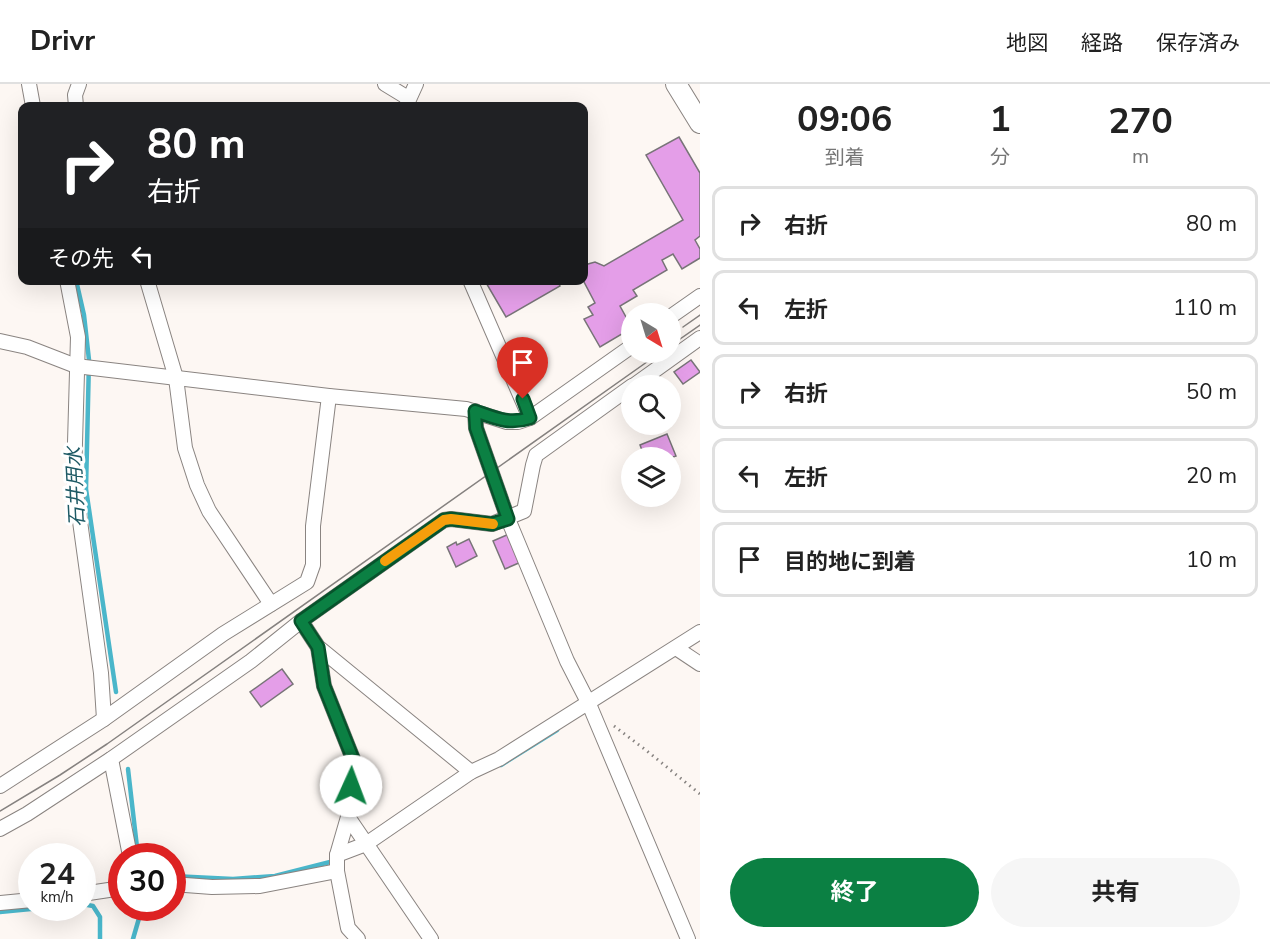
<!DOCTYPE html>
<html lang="ja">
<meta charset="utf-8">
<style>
body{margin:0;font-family:"Nunito Sans","Noto Sans JP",sans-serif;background:#f6f6f6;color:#222;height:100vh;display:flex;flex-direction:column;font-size:22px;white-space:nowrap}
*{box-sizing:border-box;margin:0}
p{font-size:20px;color:#767676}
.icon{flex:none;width:33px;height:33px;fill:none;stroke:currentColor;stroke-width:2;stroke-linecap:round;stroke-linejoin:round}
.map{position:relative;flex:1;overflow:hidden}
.drawer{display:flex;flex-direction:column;background:#fff;width:570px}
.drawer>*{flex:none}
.guide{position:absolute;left:18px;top:18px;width:570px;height:183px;border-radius:12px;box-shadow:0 6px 24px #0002;background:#202124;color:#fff;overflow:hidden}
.needle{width:39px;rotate:142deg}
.controls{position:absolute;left:621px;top:219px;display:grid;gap:12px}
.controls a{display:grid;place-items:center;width:60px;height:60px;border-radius:50%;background:#fff;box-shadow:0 6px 24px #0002;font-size:30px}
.speed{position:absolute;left:18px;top:759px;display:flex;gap:12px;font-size:30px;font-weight:700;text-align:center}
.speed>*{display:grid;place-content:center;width:78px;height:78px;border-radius:50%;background:#fff;box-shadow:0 6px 24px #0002;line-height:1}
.speed small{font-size:15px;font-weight:400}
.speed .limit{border:9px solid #d22;background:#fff;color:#111}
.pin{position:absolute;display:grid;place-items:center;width:51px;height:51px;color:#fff;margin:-62px -26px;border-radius:50% 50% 50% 0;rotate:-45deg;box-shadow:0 0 6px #0007}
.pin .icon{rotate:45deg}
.me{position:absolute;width:66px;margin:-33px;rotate:2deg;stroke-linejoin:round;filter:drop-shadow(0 0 4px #0008)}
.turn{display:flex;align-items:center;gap:21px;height:126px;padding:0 30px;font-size:27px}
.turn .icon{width:78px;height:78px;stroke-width:2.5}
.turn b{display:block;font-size:42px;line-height:51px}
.then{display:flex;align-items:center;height:57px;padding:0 30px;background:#0003;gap:12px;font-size:22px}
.eta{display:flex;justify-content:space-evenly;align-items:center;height:102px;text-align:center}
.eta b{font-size:36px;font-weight:700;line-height:42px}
.primary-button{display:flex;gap:12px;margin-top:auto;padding:12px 30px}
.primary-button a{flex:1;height:69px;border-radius:36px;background:#0b8043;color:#fff;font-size:24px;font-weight:700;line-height:69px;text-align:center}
.primary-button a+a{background:#f6f6f6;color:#222}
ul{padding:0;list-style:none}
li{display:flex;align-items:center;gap:18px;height:75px;margin:0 12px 9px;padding:0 18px;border:3px solid #e0e0e0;border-radius:12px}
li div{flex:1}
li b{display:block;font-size:22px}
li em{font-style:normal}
header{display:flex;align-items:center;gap:36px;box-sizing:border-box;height:84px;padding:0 30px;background:#fff;border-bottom:2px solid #e0e0e0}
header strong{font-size:28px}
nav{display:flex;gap:33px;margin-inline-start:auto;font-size:21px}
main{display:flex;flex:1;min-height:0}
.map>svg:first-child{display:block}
</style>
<header>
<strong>Drivr</strong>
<nav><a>地図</a><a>経路</a><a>保存済み</a></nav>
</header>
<main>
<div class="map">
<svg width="700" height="855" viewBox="0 0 700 855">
<rect width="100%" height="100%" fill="#fdf7f3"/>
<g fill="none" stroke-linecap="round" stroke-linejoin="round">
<g stroke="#4ab6ca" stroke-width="4.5">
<polyline points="76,196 84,231 89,276 86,405 116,608"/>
<polyline points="501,681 557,646"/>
<polyline points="128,685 138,772"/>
<polyline points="172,792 233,795 275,792 334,777"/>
<polyline points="82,820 93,822 100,833 100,855"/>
<polyline points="0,828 41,824"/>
<polyline points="133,855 142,824"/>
</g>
</g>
<g fill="#e49ee8" stroke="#787478" stroke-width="1.5">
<polygon points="679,53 700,89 700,152 695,156 700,165 700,174 682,185 673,170 662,176 667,186 633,206 637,212 620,222 632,244 600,263 584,235 593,231 588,223 595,219 583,196 584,184 588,180 595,178 604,182 683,136 646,71"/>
<polygon points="557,196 560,202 506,233 485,197"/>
<polygon points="691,276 700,288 683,300 674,288"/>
<polygon points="667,350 676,372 670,374 645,374 640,361"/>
<polygon points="509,450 521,478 505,485 493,457"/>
<polygon points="469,455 477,472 456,483 447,463 456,458 457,461"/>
<polygon points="282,585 293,600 261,623 250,608"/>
</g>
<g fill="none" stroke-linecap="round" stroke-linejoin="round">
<defs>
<g id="minor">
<polyline points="29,0 33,22"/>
<polyline points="385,0 408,14"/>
<polyline points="76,22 75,11 79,0"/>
<polyline points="406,22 416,0"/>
<polyline points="67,196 78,253 74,394 101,589 104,635"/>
<polyline points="147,196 176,294 185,364 197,401 209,427 271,520"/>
<polyline points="470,196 530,334"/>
<polyline points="670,233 700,212"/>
<polyline points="0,257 27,263 76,282 329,312 466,325 507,338 518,338 530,334 632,262"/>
<polyline points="633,302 700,254"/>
<polyline points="475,327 476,344 508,435 567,577 589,620 688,855"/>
<polyline points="301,537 318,563 471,688"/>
<polyline points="318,563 324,602 353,675 348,733 431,855"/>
<polyline points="676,564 700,580"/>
<polyline points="111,675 130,772"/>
<polyline points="0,702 104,635 223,550 307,498 313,481 313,442 329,312"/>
<polyline points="348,733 337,771 337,787 348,844 358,855"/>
<polyline points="0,745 27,730 111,675 251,577 301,537 444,436 451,435 492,440 524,427 533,381 536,371 632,302"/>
<polyline points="337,771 366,760 471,688 499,675 700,548"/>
<polyline points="172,800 212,803 260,802 337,787"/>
<polyline points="82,810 122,804"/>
<polyline points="0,819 32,816"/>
</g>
<polyline id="secondary" points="676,0 700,39"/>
</defs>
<use href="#minor" stroke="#8a8481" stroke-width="16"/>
<use href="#secondary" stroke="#8a8481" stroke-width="22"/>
<polyline stroke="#878380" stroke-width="3" stroke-dasharray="1.5 4.5" stroke-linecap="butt" points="614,642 647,667 700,710"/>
<use href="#minor" stroke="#fff" stroke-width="14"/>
<use href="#secondary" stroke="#fff" stroke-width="20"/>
<g stroke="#85817f" stroke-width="1.5">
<polyline points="683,243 700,231"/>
<polyline points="670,262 700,241"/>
<polyline points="0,727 60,691 107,660 661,268"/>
</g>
</g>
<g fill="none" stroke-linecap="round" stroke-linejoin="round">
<defs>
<path id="route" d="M351 702 353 675 324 602 318 563 301 537 444 436 451 435 492 440 508 435 476 344 475 327C495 334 509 341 530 334L523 315"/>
</defs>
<use href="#route" stroke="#07532c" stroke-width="15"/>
<use href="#route" stroke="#0b8043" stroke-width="10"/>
<polyline stroke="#f59e0b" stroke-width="10" points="385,477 444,436 451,435 493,440"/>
</g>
<g text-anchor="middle" stroke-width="6" stroke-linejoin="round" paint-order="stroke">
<g font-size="20" font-style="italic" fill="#1e5a65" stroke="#fff">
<text transform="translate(75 403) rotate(-93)" y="7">石井用水</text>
</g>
</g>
</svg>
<div class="controls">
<a><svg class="needle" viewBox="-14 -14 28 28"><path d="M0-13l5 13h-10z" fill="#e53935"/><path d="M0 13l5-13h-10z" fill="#767676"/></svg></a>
<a><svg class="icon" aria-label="search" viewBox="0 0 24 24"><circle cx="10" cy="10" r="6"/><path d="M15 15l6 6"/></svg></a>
<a><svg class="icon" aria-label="layers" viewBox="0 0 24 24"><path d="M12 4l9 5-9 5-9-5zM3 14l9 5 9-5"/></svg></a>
</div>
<div class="speed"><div>24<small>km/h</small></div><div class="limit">30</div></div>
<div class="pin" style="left:523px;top:315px;background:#d93025"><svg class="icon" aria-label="arrive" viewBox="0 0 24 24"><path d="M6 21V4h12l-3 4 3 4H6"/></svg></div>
<svg class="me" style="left:351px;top:702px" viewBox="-20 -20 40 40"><circle r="19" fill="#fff"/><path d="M0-13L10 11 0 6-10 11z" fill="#0b8043"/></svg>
<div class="guide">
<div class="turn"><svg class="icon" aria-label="right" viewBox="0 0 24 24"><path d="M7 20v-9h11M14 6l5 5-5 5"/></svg><div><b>80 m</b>右折</div></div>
<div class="then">その先<svg class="icon" aria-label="left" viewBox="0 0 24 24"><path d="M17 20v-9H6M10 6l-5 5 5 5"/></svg></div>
</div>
</div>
<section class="drawer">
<div class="eta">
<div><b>09:06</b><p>到着</p></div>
<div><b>1</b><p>分</p></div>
<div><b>270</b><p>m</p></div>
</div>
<ul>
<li><svg class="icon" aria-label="right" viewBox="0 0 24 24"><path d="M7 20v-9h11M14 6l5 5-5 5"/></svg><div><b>右折</b></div><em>80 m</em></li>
<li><svg class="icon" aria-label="left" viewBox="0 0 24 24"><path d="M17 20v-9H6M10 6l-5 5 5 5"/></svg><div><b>左折</b></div><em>110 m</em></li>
<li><svg class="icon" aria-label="right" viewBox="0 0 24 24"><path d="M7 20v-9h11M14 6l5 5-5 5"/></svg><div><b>右折</b></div><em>50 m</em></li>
<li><svg class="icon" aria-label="left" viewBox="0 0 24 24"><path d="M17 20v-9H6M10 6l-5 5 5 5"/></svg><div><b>左折</b></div><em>20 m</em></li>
<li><svg class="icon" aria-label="arrive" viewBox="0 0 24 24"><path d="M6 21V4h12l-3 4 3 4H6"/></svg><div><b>目的地に到着</b></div><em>10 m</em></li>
</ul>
<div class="primary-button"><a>終了</a><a>共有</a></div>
</section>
</main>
